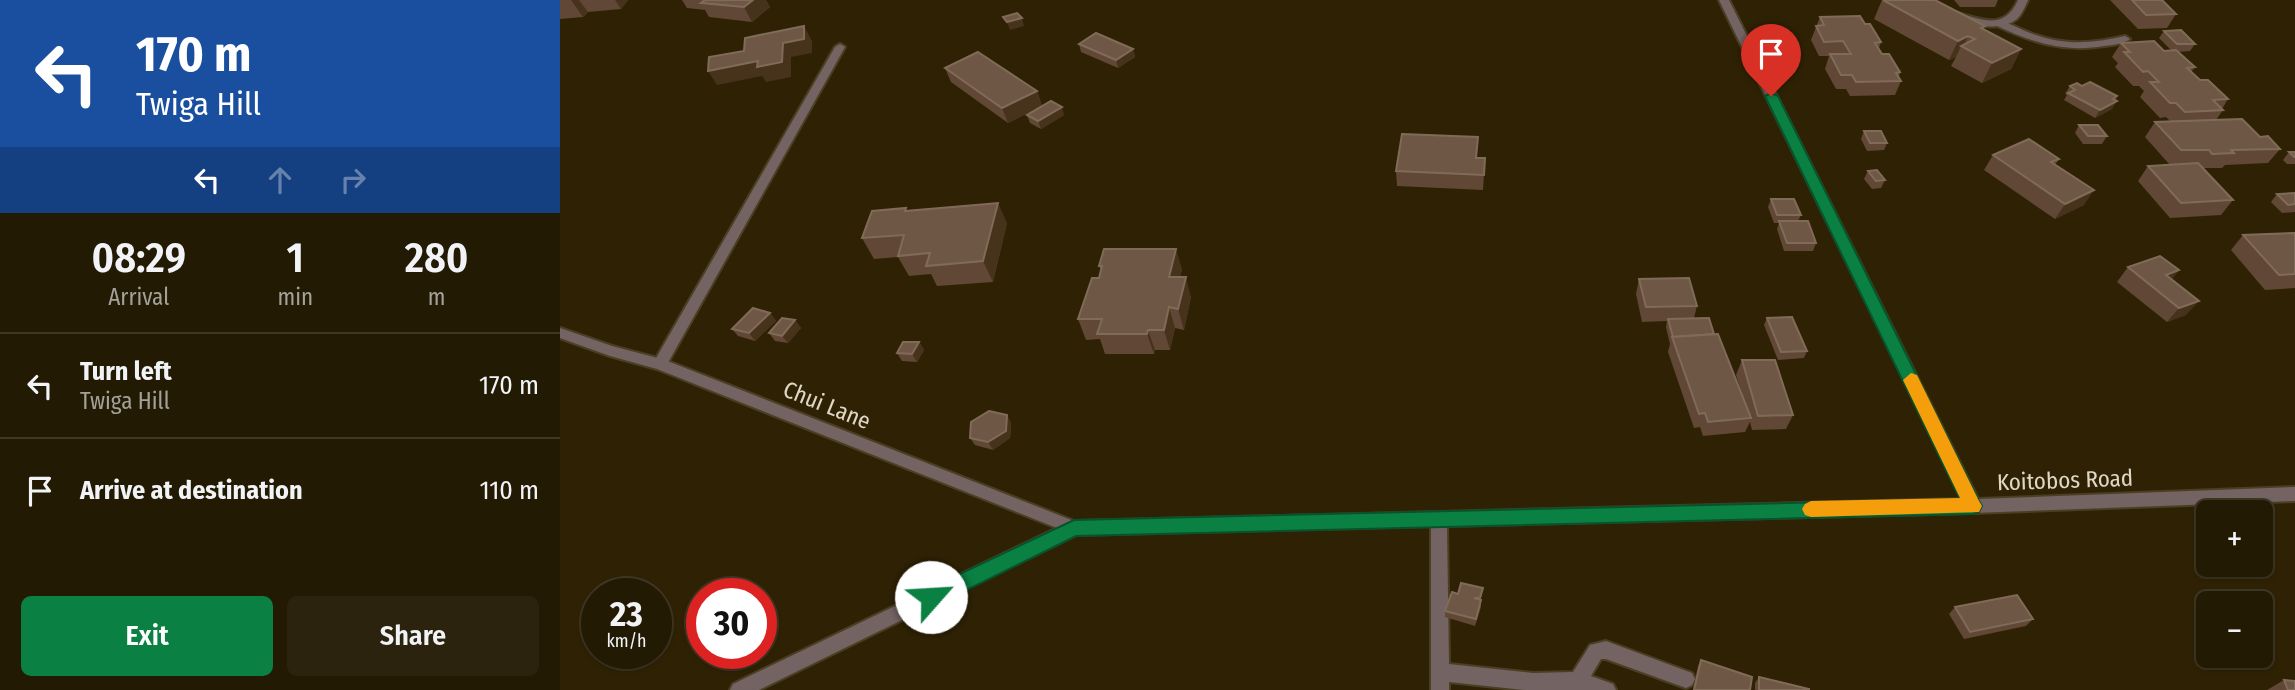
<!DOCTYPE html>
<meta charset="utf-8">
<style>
body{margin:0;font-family:"Fira Sans Condensed",sans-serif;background:#2b230d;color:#f1f3f6;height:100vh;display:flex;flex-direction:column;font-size:26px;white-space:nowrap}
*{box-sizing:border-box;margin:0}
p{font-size:23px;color:#a3a19a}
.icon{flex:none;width:38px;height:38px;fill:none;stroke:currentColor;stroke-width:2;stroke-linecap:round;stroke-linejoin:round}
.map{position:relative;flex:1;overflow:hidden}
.panel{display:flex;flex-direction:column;background:#231a03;width:560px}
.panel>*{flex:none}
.banner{background:#1a4fa0;color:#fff;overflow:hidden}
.tools{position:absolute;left:1636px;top:500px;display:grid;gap:14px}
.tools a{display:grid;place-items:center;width:77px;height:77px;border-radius:10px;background:#231a03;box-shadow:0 2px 5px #0004,0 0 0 2px #403825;font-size:35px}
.speed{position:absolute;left:21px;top:578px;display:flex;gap:14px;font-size:35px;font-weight:700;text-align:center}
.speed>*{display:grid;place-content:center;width:91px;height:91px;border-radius:50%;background:#231a03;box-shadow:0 2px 5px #0004,0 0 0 2px #403825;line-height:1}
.speed small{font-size:18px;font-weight:400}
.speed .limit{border:10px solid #d22;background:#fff;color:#111}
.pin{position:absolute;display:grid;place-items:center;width:60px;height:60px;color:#fff;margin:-72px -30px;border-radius:50% 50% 50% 0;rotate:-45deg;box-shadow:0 0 7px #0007}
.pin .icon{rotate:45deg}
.me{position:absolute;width:77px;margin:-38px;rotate:64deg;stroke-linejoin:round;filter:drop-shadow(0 0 5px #0008)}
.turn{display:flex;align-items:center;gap:24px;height:147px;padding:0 21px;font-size:32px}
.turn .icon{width:91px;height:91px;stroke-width:2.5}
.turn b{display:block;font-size:49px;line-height:60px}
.lanes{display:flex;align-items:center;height:66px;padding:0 21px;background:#0003;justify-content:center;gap:35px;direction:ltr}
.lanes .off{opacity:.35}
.eta{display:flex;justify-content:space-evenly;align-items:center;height:119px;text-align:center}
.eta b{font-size:42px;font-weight:600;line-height:49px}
.action{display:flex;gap:14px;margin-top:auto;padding:14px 21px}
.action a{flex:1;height:80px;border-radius:10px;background:#0b8043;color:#fff;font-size:28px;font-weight:600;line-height:80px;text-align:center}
.action a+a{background:#2b230d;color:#f1f3f6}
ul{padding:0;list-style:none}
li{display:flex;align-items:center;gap:21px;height:105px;padding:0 21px;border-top:2px solid #403825}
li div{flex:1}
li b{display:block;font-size:26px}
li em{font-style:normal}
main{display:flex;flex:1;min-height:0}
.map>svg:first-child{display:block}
</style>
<main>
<section class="panel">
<div class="banner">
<div class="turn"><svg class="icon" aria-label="left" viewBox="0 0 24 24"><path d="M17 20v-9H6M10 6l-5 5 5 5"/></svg><div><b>170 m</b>Twiga Hill</div></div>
<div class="lanes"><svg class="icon" aria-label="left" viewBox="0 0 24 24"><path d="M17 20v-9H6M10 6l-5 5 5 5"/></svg><svg class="icon off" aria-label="ahead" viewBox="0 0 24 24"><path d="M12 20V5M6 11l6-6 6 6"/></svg><svg class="icon off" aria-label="right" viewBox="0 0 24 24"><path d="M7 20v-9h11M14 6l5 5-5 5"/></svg></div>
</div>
<div class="eta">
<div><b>08:29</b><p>Arrival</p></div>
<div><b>1</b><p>min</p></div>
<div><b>280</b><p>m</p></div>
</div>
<ul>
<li><svg class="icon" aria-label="left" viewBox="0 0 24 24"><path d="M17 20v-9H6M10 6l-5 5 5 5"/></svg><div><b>Turn left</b><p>Twiga Hill</p></div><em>170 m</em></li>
<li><svg class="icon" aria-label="arrive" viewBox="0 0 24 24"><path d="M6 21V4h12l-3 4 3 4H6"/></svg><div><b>Arrive at destination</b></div><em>110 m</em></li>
</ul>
<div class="action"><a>Exit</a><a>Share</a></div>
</section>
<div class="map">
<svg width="1735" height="690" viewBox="0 0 1735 690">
<rect width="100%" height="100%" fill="#2f2204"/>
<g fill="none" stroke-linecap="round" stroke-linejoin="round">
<defs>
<g id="service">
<path d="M1439 20C1452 24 1463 31 1476 35 1506 46 1535 43 1565 36L1570 39C1563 44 1553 45 1544 46 1504 53 1471 42 1435 25L1434 23Z"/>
<polygon points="280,44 285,47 105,368 95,368 93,364 95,360 275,47"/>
</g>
<g id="minor">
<polygon points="1159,0 1169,0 1418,499 1735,487 1735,501 1413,513 887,526 889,664 973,673 1013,672 1030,645 1046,641 1132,673 1135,679 1132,685 1126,688 1046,659 1041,659 1031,676 1053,684 1056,690 964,690 889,682 889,690 871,690 871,526 516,535 199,690 170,690 173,684 497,528 97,369 50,356 0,338 0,328 52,346 105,360 514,521 1402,499"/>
<path d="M1458 0H1468C1465 7 1462 14 1457 19 1441 32 1408 26 1393 16L1398 13C1423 20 1445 30 1458 0Z"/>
</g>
</defs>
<use href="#service" stroke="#4b3f23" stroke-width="4"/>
<use href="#minor" stroke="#4b3f23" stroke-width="4"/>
<use href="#service" fill="#746363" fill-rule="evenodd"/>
<use href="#minor" fill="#746363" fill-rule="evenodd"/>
</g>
<g fill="#614735">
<polygon points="0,0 69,0 68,0 61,9 28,12 23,17 0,19"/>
<polygon points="122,0 206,0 210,7 192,22 149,17 145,10 127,8"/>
<polygon points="1322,0 1375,0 1425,26 1423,30 1461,49 1451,69 1422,83 1391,66 1396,57 1389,60 1314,19"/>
<polygon points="1394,0 1438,0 1435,7 1400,7"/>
<polygon points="1550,0 1602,0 1616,14 1607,28 1578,29"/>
<polygon points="1260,17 1305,24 1321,42 1319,48 1322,54 1340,72 1339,77 1341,81 1335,95 1290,96 1286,89 1276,89 1265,69 1269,56 1259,56 1251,40"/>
<polygon points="1604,31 1635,44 1630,51 1618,52 1635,67 1631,72 1640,80 1668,99 1662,109 1663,110 1656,120 1700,137 1720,149 1708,163 1665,165 1662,168 1642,168 1673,200 1661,215 1610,218 1578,181 1588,166 1610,165 1585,137 1595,122 1610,121 1606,117 1600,118 1580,97 1584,91 1579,86 1573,86 1555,67 1558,63 1552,57 1561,43 1604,51 1611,50 1599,38"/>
<polygon points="519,44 573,49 575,57 558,68 521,52"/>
<polygon points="385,68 477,91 482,106 448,123 391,82"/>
<polygon points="1510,86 1522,86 1557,96 1552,109 1535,118 1504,100 1507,95 1505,94"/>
<polygon points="467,115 504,115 481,129 470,123"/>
<polygon points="1519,125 1547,136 1542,144 1523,144 1515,133"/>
<polygon points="1304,131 1327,143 1324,150 1307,151 1301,139"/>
<polygon points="1729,152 1735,152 1735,164 1727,164 1723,160"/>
<polygon points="1433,155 1499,159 1495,165 1524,205 1495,219 1424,170"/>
<polygon points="917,158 925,158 923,190 837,186 836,171"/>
<polygon points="1308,171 1325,180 1321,188 1312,189 1304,179"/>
<polygon points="1735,193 1735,212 1722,213 1711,202 1717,194"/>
<polygon points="1211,199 1241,215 1238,221 1256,243 1253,251 1224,251 1217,229 1219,223 1214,223 1208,207"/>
<polygon points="347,211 447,223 433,282 377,286 371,274 349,276 338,257 314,259 302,238"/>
<polygon points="1735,233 1735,288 1705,290 1671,250 1683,235"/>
<polygon points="539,266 622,269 620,277 631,297 624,330 615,328 610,350 595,350 594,354 545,354 540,339 526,340 518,319 539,278 541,271"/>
<polygon points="1568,267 1619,270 1612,279 1626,315 1607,322 1557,282"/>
<polygon points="1079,279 1137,306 1134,318 1154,334 1182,393 1176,375 1182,360 1233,415 1226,429 1192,430 1190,422 1185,432 1143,436 1140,427 1134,428 1108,352 1110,344 1106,327 1107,321 1082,322 1076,294"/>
<polygon points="210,313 216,321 195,341 178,336 172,329"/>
<polygon points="1207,318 1247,351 1244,358 1218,360 1204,325"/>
<polygon points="235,320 241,328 228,343 215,341 209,333"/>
<polygon points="359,342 364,350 357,362 342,361 337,353"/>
<polygon points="451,422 450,438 433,450 415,445 410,438"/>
<polygon points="898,594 922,595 920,600 921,607 915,626 885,617 885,611"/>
<polygon points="1395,607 1473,619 1466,626 1404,639 1389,614"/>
<polygon points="1141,660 1190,690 1133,690 1138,666"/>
<polygon points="1199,677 1249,690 1195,690 1195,683"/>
<polygon points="1724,680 1735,690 1707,690"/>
</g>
<g fill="#47321b">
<polygon points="11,0 19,0 28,12 23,17"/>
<polygon points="55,0 68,0 61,9"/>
<polygon points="193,0 206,0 210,7 192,22 184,7"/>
<polygon points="462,18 464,26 450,30 447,22"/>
<polygon points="244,26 252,41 252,53 231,57 231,77 206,82 202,76 157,85 148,71 223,43"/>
<polygon points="1408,36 1403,47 1401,46 1396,57 1389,60 1398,41"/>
<polygon points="573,49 575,57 558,68 556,60"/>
<polygon points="1461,49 1451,69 1422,83 1432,63"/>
<polygon points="477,91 482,106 448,123 442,108"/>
<polygon points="1557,96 1552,104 1557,101 1552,109 1535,118 1540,110"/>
<polygon points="502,107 504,115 481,129 478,121"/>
<polygon points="1534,190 1524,205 1495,219 1505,204"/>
<polygon points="438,203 447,223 433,282 423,261"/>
<polygon points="616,249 622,269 615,297 609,277"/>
<polygon points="1619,270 1607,285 1606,275"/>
<polygon points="626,277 631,297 624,330 618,309"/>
<polygon points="1639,301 1626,315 1607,322 1619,308"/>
<polygon points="609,307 615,328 610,350 604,330"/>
<polygon points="210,313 216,321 195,341 189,333"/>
<polygon points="235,320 241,328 228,343 222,336"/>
<polygon points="588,330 595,350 594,354 587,334"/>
<polygon points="359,342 364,350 357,362 352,354"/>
<polygon points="447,415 451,422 450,438 433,450 428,442"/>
</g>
<g fill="#6e5745" stroke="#806b59" stroke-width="2">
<polygon points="145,0 193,0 184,7 141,3"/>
<polygon points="1323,0 1375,0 1425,26 1421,28 1461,49 1432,63 1401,46 1415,39 1408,36 1398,41"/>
<polygon points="1572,0 1602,0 1616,14 1586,15"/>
<polygon points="457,13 462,18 447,22 443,17"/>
<polygon points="1300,16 1305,24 1310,24 1321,42 1315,43 1322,54 1329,54 1340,72 1336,73 1341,81 1296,82 1292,75 1281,75 1270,54 1291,54 1283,41 1264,42 1256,26 1264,25 1260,17"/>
<polygon points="244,26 244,39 223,43 222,62 197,67 198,61 148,71 149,57 184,51 185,38"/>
<polygon points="1621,30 1635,44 1617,44 1604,31"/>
<polygon points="536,33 573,49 556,60 519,44"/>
<polygon points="1594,41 1604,51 1616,50 1635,67 1627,68 1640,80 1648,80 1668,99 1653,100 1663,110 1625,112 1616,103 1610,103 1590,82 1599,82 1588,71 1583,72 1564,52 1570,52 1561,43"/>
<polygon points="418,52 477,91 442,108 385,68"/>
<polygon points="1530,82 1557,96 1553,99 1557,101 1540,110 1508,93 1515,90 1510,86 1517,83 1522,86"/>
<polygon points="491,101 502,107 478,121 467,115"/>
<polygon points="1682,119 1700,137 1708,136 1720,149 1671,150 1674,153 1652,154 1649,150 1621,150 1595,122"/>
<polygon points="1519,125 1538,125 1547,136 1528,136"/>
<polygon points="1304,131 1321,131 1327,143 1310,143"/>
<polygon points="842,134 918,137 916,158 925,158 924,175 836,171"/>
<polygon points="1469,139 1499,159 1491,162 1534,190 1505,204 1433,155"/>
<polygon points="1729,152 1735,152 1735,157 1734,157"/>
<polygon points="1638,163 1673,200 1621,203 1588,166"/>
<polygon points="1317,170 1325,180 1316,181 1308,171"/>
<polygon points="1735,193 1735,204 1728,205 1717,194"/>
<polygon points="1211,199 1234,199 1241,215 1217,215"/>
<polygon points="438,203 423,261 366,266 370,253 338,256 344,235 302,238 312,211 346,208 345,211"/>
<polygon points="1219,221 1248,221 1256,243 1227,243"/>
<polygon points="1735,233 1735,274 1719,275 1683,235"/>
<polygon points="544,249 616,249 609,277 626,277 618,309 609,307 604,330 588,330 587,334 537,334 542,319 518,319 532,278 539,278 542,266 539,266"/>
<polygon points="1600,256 1619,270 1606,275 1639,301 1619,308 1568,267"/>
<polygon points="1129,278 1137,306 1086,307 1079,279"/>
<polygon points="193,308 210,313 189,333 172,329"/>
<polygon points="1232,317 1247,351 1221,352 1207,318"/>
<polygon points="222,318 235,320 222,336 209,333"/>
<polygon points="1149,318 1154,334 1113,337 1108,319"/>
<polygon points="1158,334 1191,418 1148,422 1145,413 1139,414 1112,337"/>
<polygon points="343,342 359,342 352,354 337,353"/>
<polygon points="1182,360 1215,360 1233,415 1198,416"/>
<polygon points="429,411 447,415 446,431 428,442 410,438 411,422"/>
<polygon points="901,583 923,588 920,598 914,598 921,600 916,619 885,611 892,592 898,594"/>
<polygon points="1457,595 1473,619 1410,632 1395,607"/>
<polygon points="1141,660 1192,677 1190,690 1134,690"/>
<polygon points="1199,677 1249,689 1249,690 1199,690"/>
<polygon points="1724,680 1735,681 1735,690 1728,690"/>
</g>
<polygon fill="#0b8043" stroke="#07532c" stroke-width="2" points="1211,93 1218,96 1419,501 1422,506 1419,512 1413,514 516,536 378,604 371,606 364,604 361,597 364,591 514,520 1400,499 1205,96"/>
<polygon fill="#f59e0b" points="1351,373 1357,375 1419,501 1422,506 1419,512 1251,517 1245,515 1242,509 1245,504 1251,501 1400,498 1343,380"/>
<g text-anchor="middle" stroke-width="7" stroke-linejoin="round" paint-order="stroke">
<g font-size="23" fill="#e0d8c7" stroke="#2f2204">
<text transform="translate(267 405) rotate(22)" y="8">Chui Lane</text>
<text transform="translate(1505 480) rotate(-2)" y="8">Koitobos Road</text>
</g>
</g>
</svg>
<div class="tools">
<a>+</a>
<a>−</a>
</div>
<div class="speed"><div>23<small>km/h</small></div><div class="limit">30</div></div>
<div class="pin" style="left:1211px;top:96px;background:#d93025"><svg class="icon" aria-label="arrive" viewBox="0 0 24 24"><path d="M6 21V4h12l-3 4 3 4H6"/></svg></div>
<svg class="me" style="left:371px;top:597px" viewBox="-20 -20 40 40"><circle r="19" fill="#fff"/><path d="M0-13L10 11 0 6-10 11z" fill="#0b8043"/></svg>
</div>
</main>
